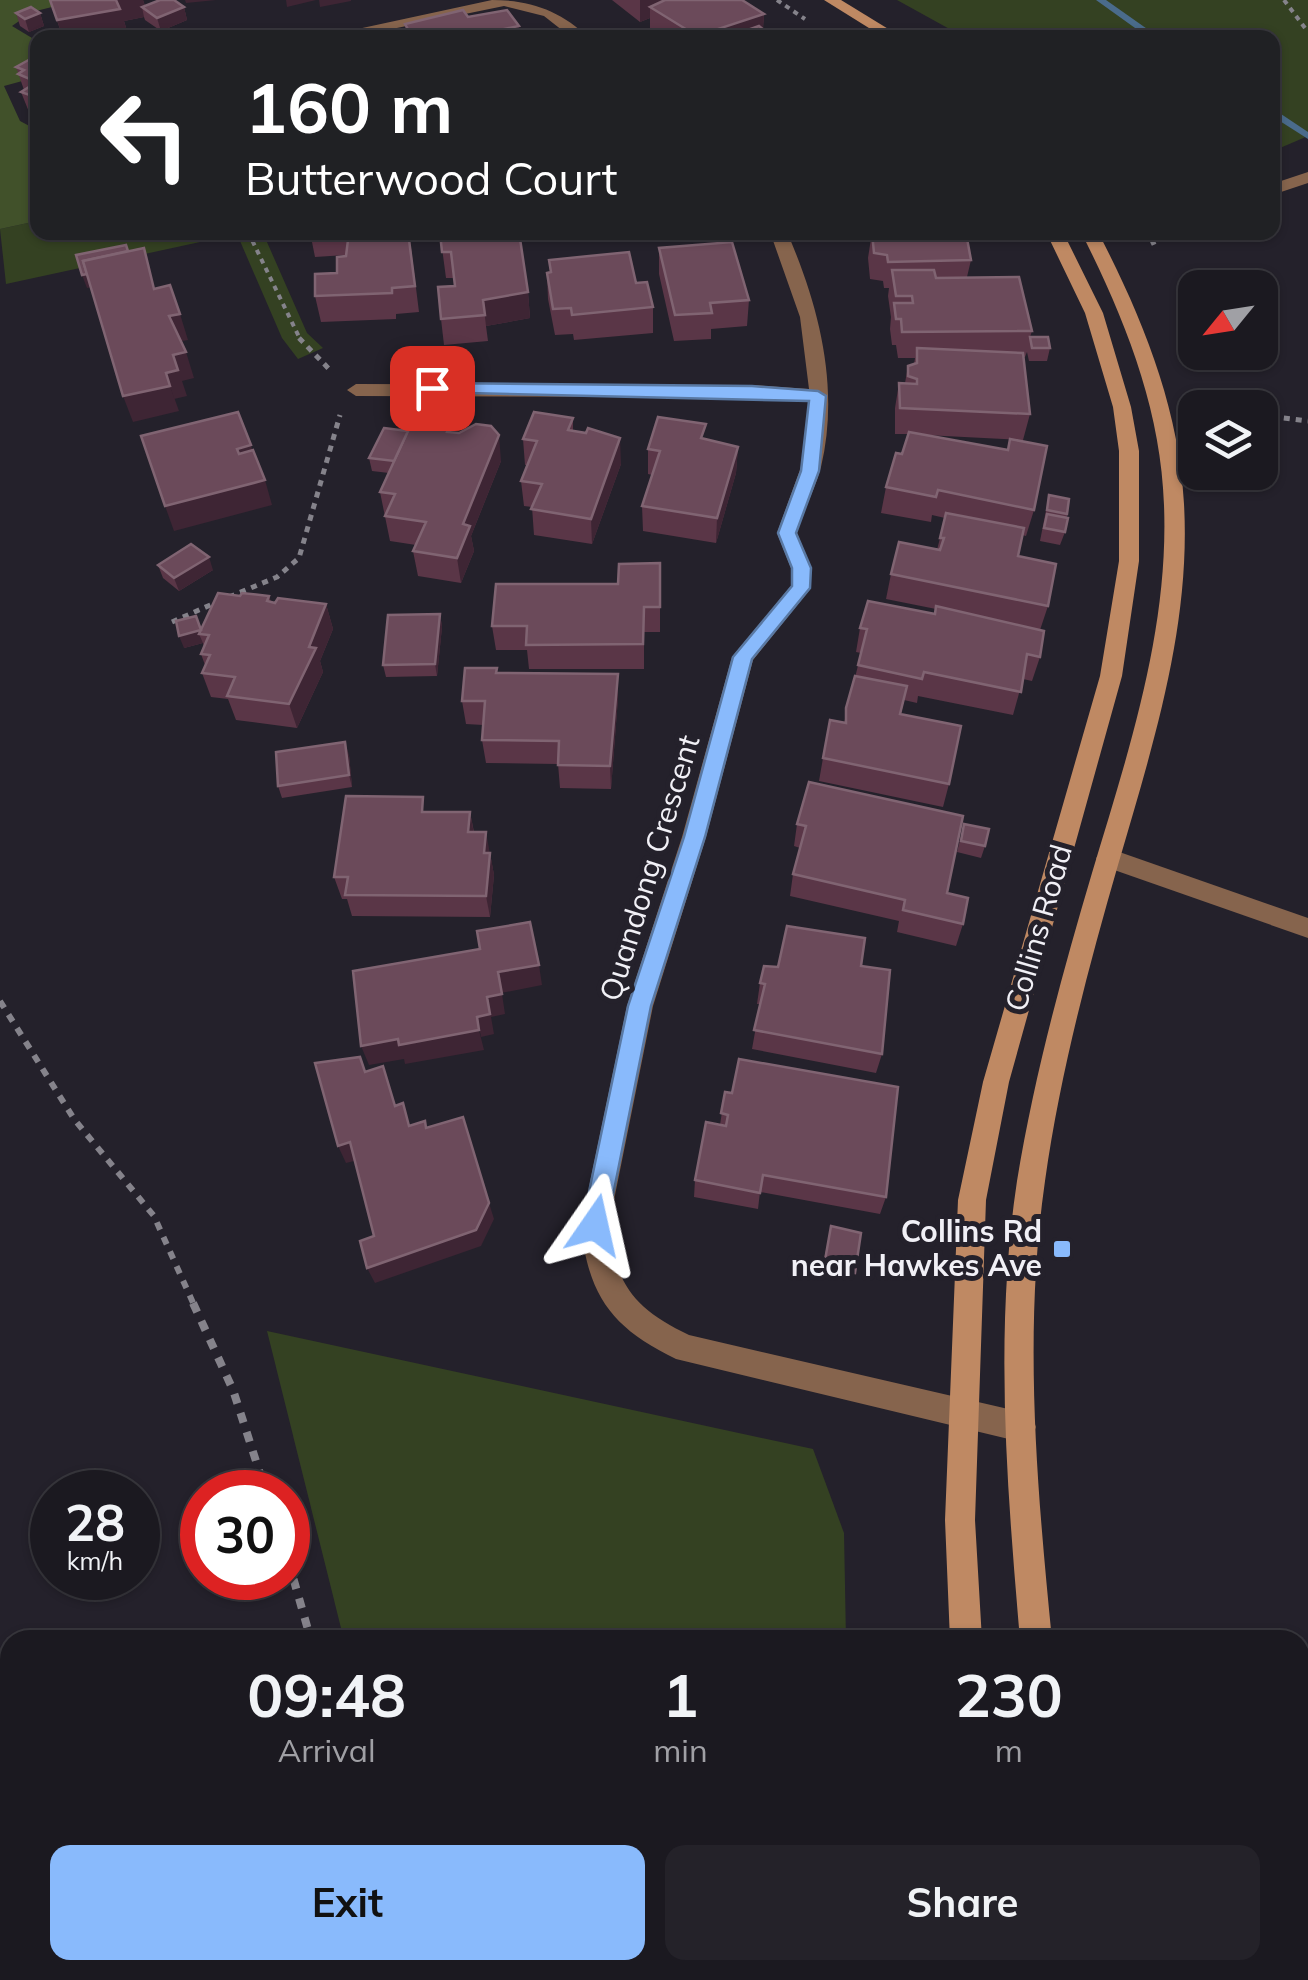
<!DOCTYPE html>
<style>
body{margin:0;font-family:Mulish,sans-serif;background:#242229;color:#f1f3f6;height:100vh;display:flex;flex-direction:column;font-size:38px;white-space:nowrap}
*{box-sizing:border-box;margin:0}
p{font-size:32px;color:#a0a0a5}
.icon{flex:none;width:55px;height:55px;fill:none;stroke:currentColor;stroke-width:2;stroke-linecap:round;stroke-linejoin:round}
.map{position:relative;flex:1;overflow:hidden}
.details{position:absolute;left:0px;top:1630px;width:1310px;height:350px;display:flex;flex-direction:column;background:#1b1920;border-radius:30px 30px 0 0;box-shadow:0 2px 8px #0004,0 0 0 2px #39383e}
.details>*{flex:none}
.hud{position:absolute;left:30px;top:30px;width:1250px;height:210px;border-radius:20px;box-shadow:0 2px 8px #0004,0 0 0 2px #39383e;background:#202124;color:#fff;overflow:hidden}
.needle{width:65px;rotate:240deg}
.fabs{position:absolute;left:1178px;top:270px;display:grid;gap:20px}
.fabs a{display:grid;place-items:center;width:100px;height:100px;border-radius:20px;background:#1b1920;box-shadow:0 2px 8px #0004,0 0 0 2px #39383e;font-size:50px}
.speed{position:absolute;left:30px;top:1470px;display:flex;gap:20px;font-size:50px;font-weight:700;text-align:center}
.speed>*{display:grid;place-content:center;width:130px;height:130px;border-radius:50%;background:#1b1920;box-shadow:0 2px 8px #0004,0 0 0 2px #39383e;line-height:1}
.speed small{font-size:25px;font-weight:400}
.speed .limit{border:15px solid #d22;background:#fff;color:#111}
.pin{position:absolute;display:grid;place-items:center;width:85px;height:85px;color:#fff;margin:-42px;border-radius:20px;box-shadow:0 5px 15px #0006}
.me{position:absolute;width:110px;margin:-55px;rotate:11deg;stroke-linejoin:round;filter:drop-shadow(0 0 8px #0008)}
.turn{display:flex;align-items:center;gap:35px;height:210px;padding:0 50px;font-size:45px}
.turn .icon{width:130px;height:130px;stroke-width:2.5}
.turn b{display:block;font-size:70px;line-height:85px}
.eta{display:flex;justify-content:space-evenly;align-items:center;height:170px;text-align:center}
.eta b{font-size:60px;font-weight:700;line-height:70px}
.primary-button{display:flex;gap:20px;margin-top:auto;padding:20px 50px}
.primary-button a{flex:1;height:115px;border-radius:20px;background:#89bafc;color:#111;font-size:40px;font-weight:700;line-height:115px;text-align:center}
.primary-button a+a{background:#242229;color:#f1f3f6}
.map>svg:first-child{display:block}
</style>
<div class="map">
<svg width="1308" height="1980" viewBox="0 0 1308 1980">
<rect width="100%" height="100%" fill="#24212b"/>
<g fill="#344122">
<polygon points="897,0 1308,0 1308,136 1273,151 1272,38 964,37"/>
<polygon points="37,221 38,232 263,233 307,333 323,348 298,359 282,338 237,234 6,284 0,229"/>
<polygon points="267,1331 813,1449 844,1533 846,1640 344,1640"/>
<polygon points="427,1970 854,1970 854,1980 429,1980"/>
</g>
<polygon fill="#41512a" points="0,0 80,0 32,12 12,26 37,41 37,77 4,86 20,121 37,130 37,221 0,229"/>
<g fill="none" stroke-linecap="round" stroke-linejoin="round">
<g fill="#4a6b8b" fill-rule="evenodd">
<polygon points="1096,0 1106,0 1160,38 1149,38"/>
<polygon points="1272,108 1308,132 1308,139 1272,116"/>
</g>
<g stroke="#85838b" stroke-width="4" stroke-dasharray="5 5" stroke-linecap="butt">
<polyline points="777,0 805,19"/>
<polyline points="1284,0 1308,32"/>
<polyline points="248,232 301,341"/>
<polyline points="1151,244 1176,232"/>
</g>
<g stroke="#85838b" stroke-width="5" stroke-dasharray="6 6" stroke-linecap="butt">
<polyline points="299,338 330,370"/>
<polyline points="1260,415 1308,421"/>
<polyline points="229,597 277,577 299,558 340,415"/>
<polyline points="172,622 217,602"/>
</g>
<polyline stroke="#85838b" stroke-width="6" stroke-dasharray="8 8" stroke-linecap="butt" points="0,1001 74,1119 154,1216 194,1305"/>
<g stroke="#85838b" stroke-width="8" stroke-dasharray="10 10" stroke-linecap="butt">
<polyline points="193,1303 233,1390 266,1492"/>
<polyline points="288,1560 311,1640"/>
<polyline points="394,1970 397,1980"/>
</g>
<g fill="#86644d" fill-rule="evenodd">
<path d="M492 0C531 0 561 11 589 38H572L544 16 504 6 348 38H316Z"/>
<path d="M770 232H787C819 306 840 387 821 467 815 490 803 510 797 533L811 568V588L753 660 706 837 653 1006 609 1225C615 1285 635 1309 689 1335L1021 1412 1032 1416 1036 1427 1032 1438 1021 1442 676 1359C612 1328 588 1296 581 1225L627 1006 682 837 732 657 791 586V568L777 533 801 467 810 401 752 397 356 396 347 390 356 384 752 385 809 389 800 317Z"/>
<polygon points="1108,848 1308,918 1308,938 1100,865 1096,858"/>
</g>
<polygon fill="#86644d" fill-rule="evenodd" points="1308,172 1308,183 1272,195 1272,184"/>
<g fill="#bf8963" fill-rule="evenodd">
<polygon points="824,0 841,0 903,38 885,38"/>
<polygon points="1046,232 1063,232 1103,313 1131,407 1139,451 1139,561 1122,676 1009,1082 986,1200 975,1520 982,1640 950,1640 945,1520 958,1200 983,1082 1100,676 1119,561 1119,451 1113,407 1085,313"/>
<path d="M1081 232H1098C1142 317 1179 407 1184 504 1191 628 1152 748 1118 865 1088 969 1060 1074 1045 1181 1023 1334 1037 1487 1052 1640H1020C1007 1487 994 1333 1017 1181 1034 1077 1062 974 1092 873 1128 753 1169 631 1164 505 1161 408 1124 317 1081 232Z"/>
<polygon points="1021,1970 1057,1970 1060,1980 1024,1980"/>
</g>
</g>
<g fill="#5a3647">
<polygon points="50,0 143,0 145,6 184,7 187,20 161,31 145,20 144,17 124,21 128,34 111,38 63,38"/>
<polygon points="612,0 742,0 764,14 763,29 774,38 658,38 650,32 650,18 640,22"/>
<polygon points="16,13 40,13 44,26 29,32 20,26"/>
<polygon points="468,17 519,38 407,38 405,24"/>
<polygon points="38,58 38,120 31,117 21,92 24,90 16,67"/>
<polygon points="310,232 409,232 419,312 396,314 396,319 321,322 315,296 337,273 346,255 315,257"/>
<polygon points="872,232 971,260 967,277 1032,331 1030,337 1050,348 1047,361 1029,361 1027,352 1025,357 1024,357 1030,414 1023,440 925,435 1034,510 1026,536 1022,535 1018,556 1048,606 1040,630 1040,657 1032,681 1023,679 1013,715 918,696 917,703 904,700 901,714 949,784 943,807 819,781 823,758 844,723 861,653 856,652 860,628 935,614 936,609 886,599 891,574 937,550 945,518 932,515 931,522 881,513 886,487 902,454 908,434 895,434 895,408 899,383 905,383 908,366 914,364 915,358 898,358 896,345 892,345 890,329 891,317 888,296 889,288 884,288 883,281 870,279 868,258"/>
<polygon points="440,233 528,292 530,318 486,326 488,341 444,345 441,319 455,286 454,278 446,278"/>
<polygon points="659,248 749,300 747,326 711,329 711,339 674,341 659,274"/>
<polygon points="549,260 636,283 653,307 653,333 574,340 573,334 555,335 548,299 547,273 550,272"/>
<polygon points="573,418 573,431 621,464 592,544 534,535 532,507 524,506 521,481 527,465 525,465 523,439"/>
<polygon points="449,427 450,432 501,461 471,536 474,551 461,583 418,576 413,551 416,545 390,541 380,492 389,473 372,471 369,458 408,431"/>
<polygon points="705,439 738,447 736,473 716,543 643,531 642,506 652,475 648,474 648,449"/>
<polygon points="1049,495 1069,499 1065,532 1060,545 1040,541"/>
<polygon points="660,563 660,632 644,632 644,669 529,669 527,650 496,650 492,626 618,584"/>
<polygon points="158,565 213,570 179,591 163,578"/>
<polygon points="240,596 269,596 271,602 326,604 333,629 320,661 323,672 297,728 236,720 228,699 211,697 202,673 205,665 201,654 204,647 203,643 184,648 201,629"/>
<polygon points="440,614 442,627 437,676 386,677 383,665"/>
<polygon points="498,673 618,674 618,698 611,789 560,788 558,764 486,763 482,740 483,725 466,724 462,701"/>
<polygon points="349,755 352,787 282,798 278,786"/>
<polygon points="809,782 947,893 963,924 956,946 897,932 899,921 790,896 793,874 800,848 794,846 797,824"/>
<polygon points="426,812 470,812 474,832 490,853 494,875 490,917 352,916 347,899 342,899 334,877"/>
<polygon points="964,824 985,846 981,858 957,852"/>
<polygon points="861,966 882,1054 876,1073 752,1049 760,1004 757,1004 760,983 778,967"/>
<polygon points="725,1092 886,1197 880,1214 760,1192 758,1209 694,1197 695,1180 720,1125"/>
<polygon points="831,1226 855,1273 852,1280 821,1274"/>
</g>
<g fill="#3e2534">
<polygon points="116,0 143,0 146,10 142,7 144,17 124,21 128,34 111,38 63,38 57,20"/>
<polygon points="185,0 216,0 186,3"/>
<polygon points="286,0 316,0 287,7"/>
<polygon points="319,0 351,0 351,1 320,7"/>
<polygon points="640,0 695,0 650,7 650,18 640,22"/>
<polygon points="184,7 187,20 161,31 157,18"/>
<polygon points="40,13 44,26 29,32 25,19"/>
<polygon points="764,14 762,38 697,38 697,36"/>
<polygon points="519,26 519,38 501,38 500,30"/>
<polygon points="132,264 136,277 87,288 82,275"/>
<polygon points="528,292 530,318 486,326 483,300"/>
<polygon points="180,314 188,340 177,342 169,316"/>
<polygon points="186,352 194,378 182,381 187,396 174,399 166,373 173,355"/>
<polygon points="170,386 179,411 133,422 123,396"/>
<polygon points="499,435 501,461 471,536 474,551 461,583 457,558 463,524"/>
<polygon points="620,438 621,464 592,544 591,519"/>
<polygon points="251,445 258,471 245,474 237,449"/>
<polygon points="738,447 736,473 716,543 717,518"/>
<polygon points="265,480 272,505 174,531 165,506"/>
<polygon points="209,557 213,570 179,591 174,578"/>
<polygon points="326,604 333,629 320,661 323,672 297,728 289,704"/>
<polygon points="440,614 442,627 437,676 435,664"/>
<polygon points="201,630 203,634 199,634 203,643 184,648 179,636"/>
<polygon points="618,674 618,698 611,789 610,766"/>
<polygon points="345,742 349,755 352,787 349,775"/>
<polygon points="470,812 474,834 468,832"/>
<polygon points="486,832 490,854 484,853"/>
<polygon points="490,853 494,875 490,917 486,896"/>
<polygon points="539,965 542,985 501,993 498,972"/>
<polygon points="502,994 505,1014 491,1017 494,1034 481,1037 477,1017 487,997"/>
<polygon points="479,1030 484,1050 405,1064 404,1059 369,1065 361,1046 398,1039"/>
<polygon points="350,1142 358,1160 346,1163 338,1146"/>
<polygon points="489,1203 494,1219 481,1246 375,1283 367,1268"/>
</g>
<g fill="#6b4a5a" stroke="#806472" stroke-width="2.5">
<polygon points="50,0 116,0 120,9 57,20"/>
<polygon points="160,0 174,0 184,7 157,18 142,7"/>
<polygon points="665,0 742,0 764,14 697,36 650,7"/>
<polygon points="31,7 40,13 25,19 16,13"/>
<polygon points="463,10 468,17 507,10 519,26 500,30 503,38 413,38 405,24"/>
<polygon points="759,26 774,38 725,38"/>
<polygon points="799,30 809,38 777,38"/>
<polygon points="392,34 394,38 372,38"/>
<polygon points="34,57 38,58 38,98 21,92 37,82 18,74 24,70 16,67"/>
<polygon points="349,232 408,232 415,286 392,288 392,293 315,296 315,274 337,273 337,257 346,256"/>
<polygon points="519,232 528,292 483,300 485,315 441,319 438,287 455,286 451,252 442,252 440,233"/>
<polygon points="872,232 966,233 971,260 888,262 887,255 874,253"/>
<polygon points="732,242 749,300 710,303 712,313 675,315 659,248"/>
<polygon points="126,245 128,251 83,261 87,274 82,275 76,255"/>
<polygon points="144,248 154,289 170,285 180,314 169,316 186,352 173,355 178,370 166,373 170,386 123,396 83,261"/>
<polygon points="629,252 636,283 647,282 653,307 572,315 571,308 553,309 547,273 551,272 549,260"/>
<polygon points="892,270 934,270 936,278 1019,277 1032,331 902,332 901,319 896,319 894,303 913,303 912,296 896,296"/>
<polygon points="1030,337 1048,337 1050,348 1032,348"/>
<polygon points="917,348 1023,353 1030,414 900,408 899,383 917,384 917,379 908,376 908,366 917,363"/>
<polygon points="238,412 251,445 237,449 239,454 253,450 265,480 165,506 141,436"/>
<polygon points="534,412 573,418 568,430 586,433 588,428 620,438 591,519 531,509 542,484 521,481 537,441 523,439"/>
<polygon points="658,417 706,424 701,438 738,447 717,518 642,506 660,451 648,449"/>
<polygon points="412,422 449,427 447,432 459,433 476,424 491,426 499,435 463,524 470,526 457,558 413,551 426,522 385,516 395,494 380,492"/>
<polygon points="384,428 408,431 394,461 369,458"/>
<polygon points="909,432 1008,450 1010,439 1047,446 1034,510 938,490 936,497 886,487 896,453 902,454"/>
<polygon points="1049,495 1069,499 1067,514 1047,510"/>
<polygon points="946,513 1024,528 1018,556 1056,564 1048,606 891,574 899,542 940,550 944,538 940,538"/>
<polygon points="1047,514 1068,518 1065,532 1044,528"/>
<polygon points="191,544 209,557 174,578 158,565"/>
<polygon points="660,563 660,607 644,607 643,644 526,645 527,626 492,626 496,584 618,584 619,564"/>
<polygon points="218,593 240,596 242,593 269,596 267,601 275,603 278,598 326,604 309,647 316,648 289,704 227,696 235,677 202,673 210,655 201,654 209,635 199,634"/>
<polygon points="868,601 935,614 936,606 1044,631 1040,657 1027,654 1021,692 924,672 922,679 858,665 867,629 860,628"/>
<polygon points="440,614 435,664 383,665 388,615"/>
<polygon points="196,616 201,630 179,636 176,621"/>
<polygon points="465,668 497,668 496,673 618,674 610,766 558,765 559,741 482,740 485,701 462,701"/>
<polygon points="855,676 907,686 900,714 961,726 949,784 823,758 830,720 846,723 846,708"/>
<polygon points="345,742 349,775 278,786 276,752"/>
<polygon points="809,782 963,816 947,893 968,898 963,924 903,910 905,900 793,874 806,826 797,824"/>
<polygon points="346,796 423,797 422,812 470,812 468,832 486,832 484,853 490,853 486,896 345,895 348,877 334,877"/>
<polygon points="964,824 989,829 985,846 961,841"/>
<polygon points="530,922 539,965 498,972 502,994 487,997 490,1014 477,1017 479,1030 399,1045 398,1039 361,1046 353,971 480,949 477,931"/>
<polygon points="787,926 865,938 861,966 890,970 882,1054 754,1030 765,984 760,983 764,966 778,967"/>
<polygon points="360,1057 365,1072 383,1066 395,1106 403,1103 409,1126 425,1121 426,1128 463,1117 489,1203 476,1230 367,1268 360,1241 374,1236 350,1142 338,1146 315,1063"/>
<polygon points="739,1059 898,1087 886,1197 763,1175 760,1193 695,1180 706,1122 726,1126 728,1115 721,1113 725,1092 732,1093"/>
<polygon points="831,1226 861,1233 855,1273 824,1266"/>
</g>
<polygon fill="#89bafc" stroke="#5979a4" stroke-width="2.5" points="432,383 752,386 818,391 826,396 819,471 796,533 811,568 810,588 752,659 705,837 651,1006 607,1225 604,1233 595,1237 586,1233 582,1225 628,1006 684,837 733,657 792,586 792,568 778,533 801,471 809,401 426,392 426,385"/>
<rect fill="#89bafc" stroke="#24212b" stroke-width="4" x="1052" y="1239" width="20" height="20" rx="5"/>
<g text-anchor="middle" stroke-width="10" stroke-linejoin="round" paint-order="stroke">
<g font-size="30" fill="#f1f0f6" stroke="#24212b">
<text transform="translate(650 868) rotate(-73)" y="10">Quandong Crescent</text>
<text transform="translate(1039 928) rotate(-74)" y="10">Collins Road</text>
</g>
<g font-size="30" font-weight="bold" fill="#f1f0f6" stroke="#24212b" text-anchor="end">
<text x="1042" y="1242">Collins Rd<tspan x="1042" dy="34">near Hawkes Ave</tspan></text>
</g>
</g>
</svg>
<div class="fabs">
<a><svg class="needle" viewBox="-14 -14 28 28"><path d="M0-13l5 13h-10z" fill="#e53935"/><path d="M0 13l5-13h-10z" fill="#a0a0a5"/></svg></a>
<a><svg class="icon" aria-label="layers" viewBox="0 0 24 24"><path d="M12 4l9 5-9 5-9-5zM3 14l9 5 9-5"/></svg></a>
</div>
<div class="speed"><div>28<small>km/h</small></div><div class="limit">30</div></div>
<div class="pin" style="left:432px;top:388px;background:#d93025"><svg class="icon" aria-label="arrive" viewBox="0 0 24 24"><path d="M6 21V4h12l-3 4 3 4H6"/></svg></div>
<svg class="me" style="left:595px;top:1225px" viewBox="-20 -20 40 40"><path d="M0-17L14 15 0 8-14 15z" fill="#89bafc" stroke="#fff" stroke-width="4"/></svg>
<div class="hud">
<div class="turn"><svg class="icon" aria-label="left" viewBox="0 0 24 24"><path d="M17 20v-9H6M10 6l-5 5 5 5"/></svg><div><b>160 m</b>Butterwood Court</div></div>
</div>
<section class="details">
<div class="eta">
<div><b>09:48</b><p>Arrival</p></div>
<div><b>1</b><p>min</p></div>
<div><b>230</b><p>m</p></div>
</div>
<div class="primary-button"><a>Exit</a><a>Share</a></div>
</section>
</div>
